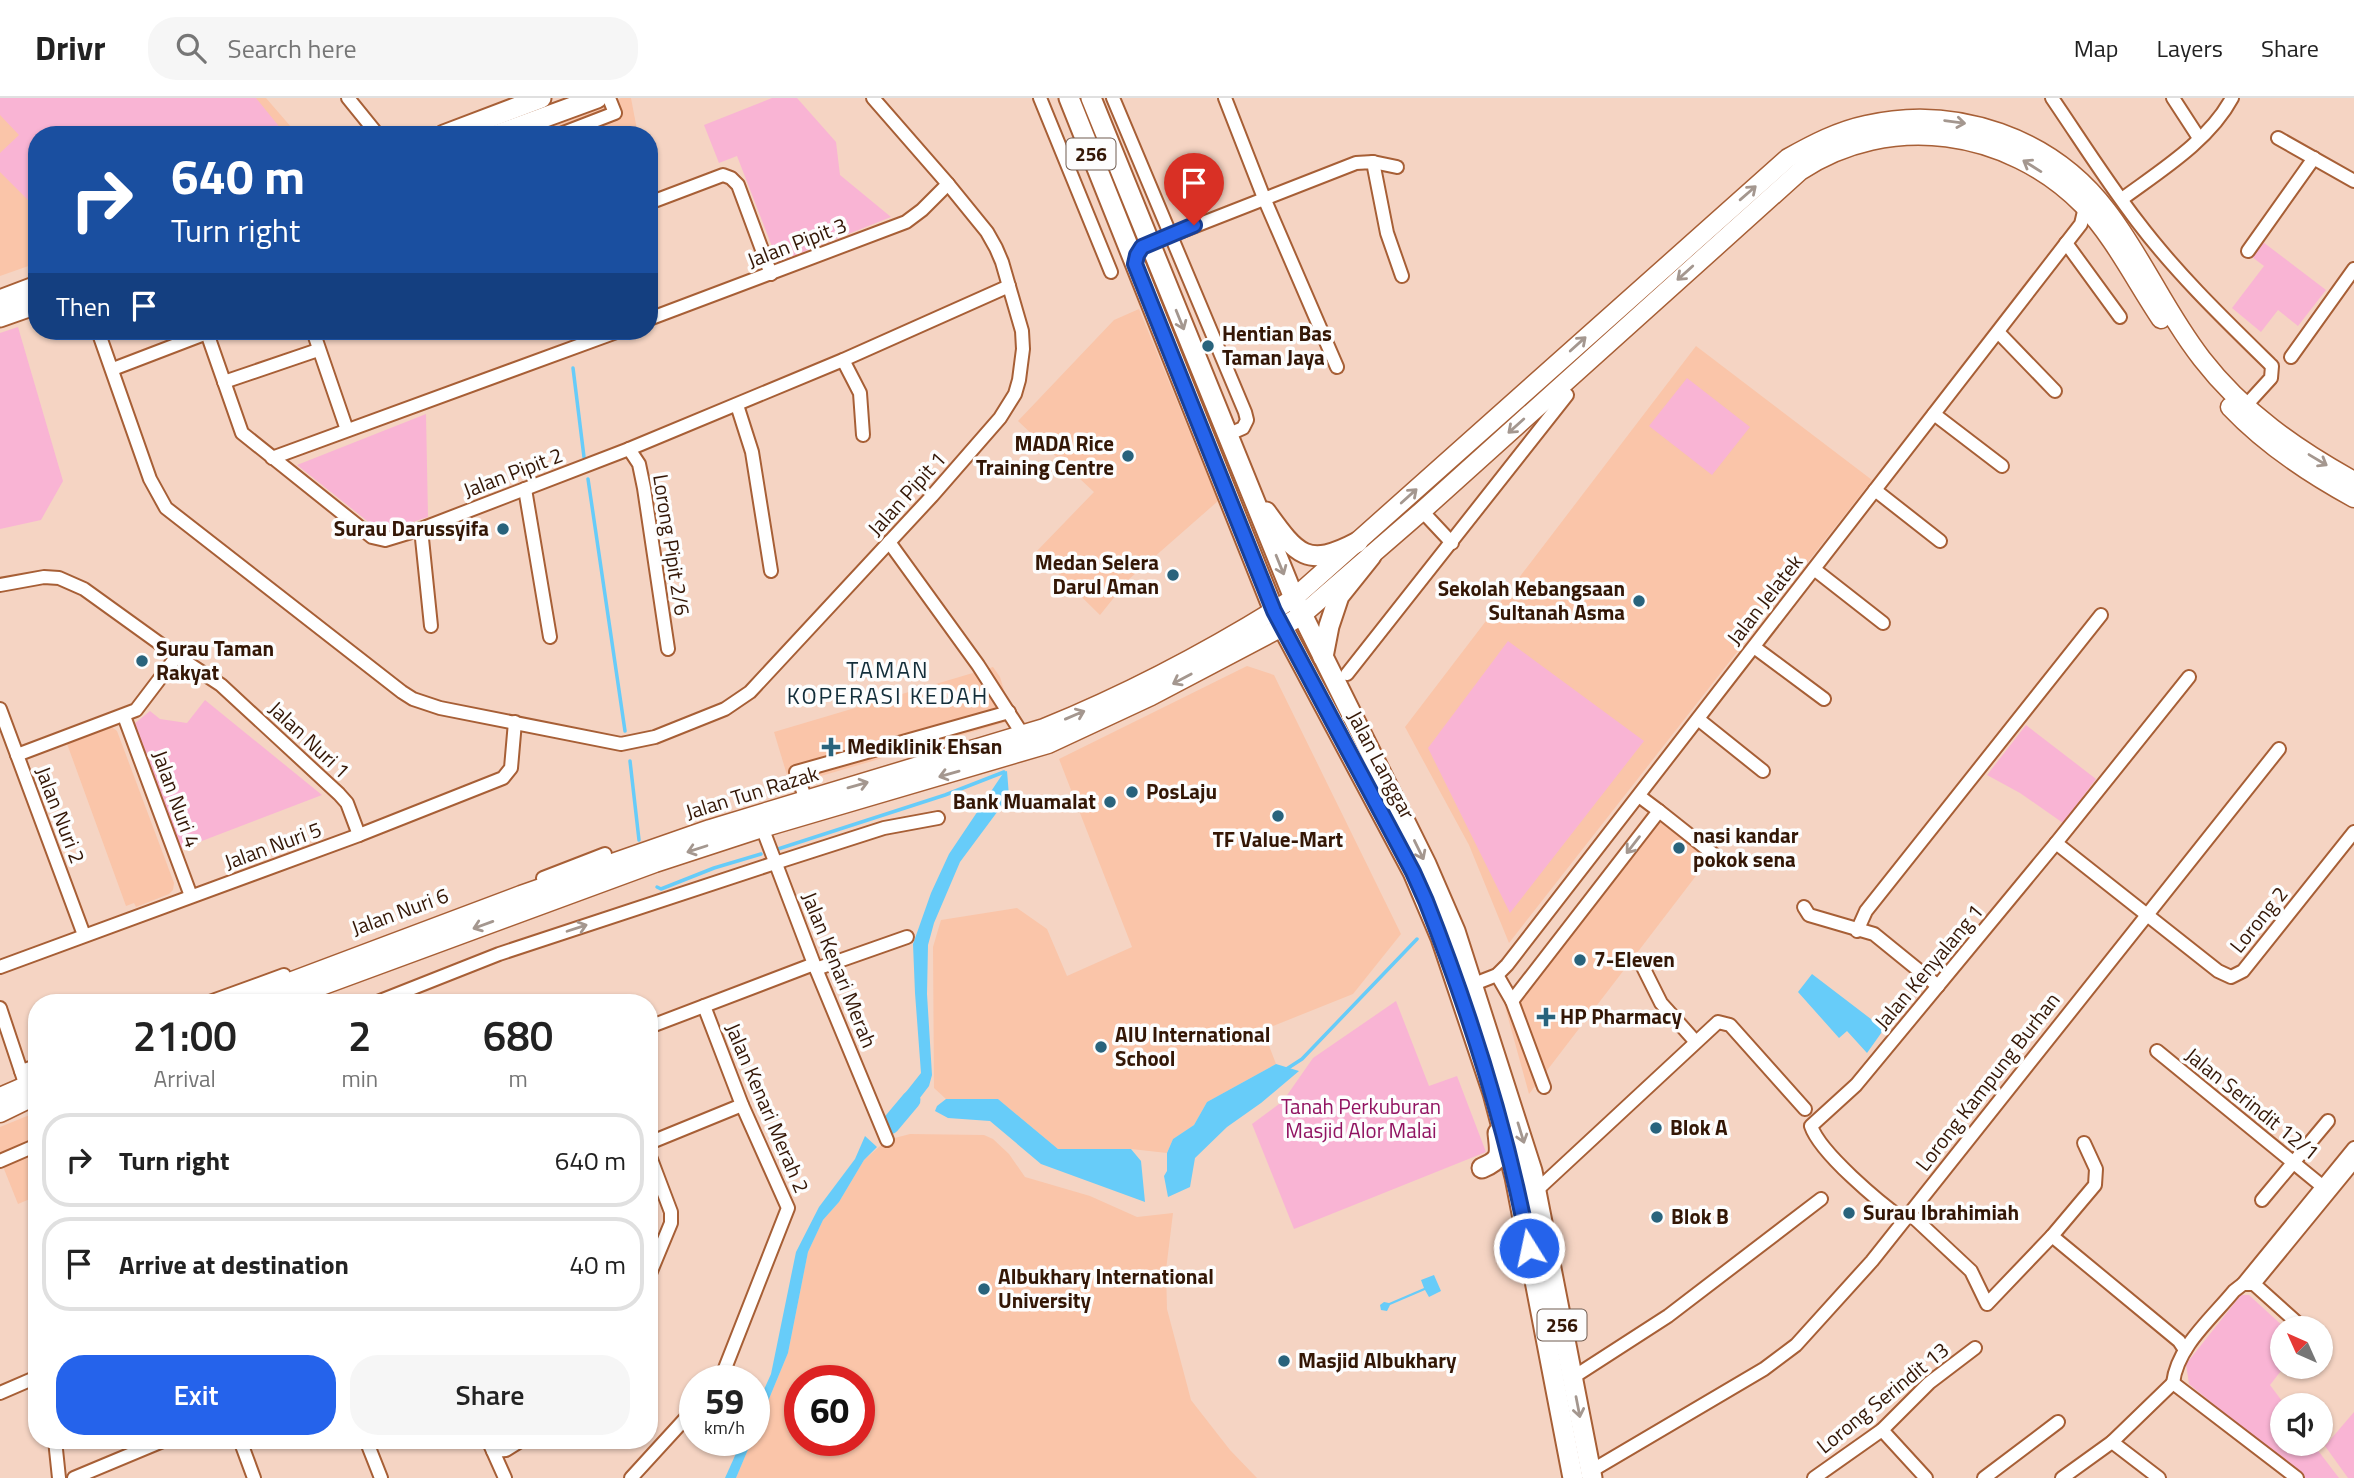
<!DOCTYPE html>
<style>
body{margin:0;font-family:"Titillium Web",sans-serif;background:#f6f6f6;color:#222;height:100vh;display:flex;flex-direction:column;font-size:26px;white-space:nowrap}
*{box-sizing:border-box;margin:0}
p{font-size:23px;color:#767676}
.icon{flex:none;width:38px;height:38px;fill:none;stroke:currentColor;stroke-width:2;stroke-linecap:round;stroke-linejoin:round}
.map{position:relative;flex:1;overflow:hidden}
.details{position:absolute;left:28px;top:896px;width:630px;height:455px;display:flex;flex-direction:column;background:#fff;border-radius:28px;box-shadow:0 2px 5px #0004}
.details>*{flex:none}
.top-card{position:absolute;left:28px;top:28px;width:630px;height:214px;border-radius:28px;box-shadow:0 2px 5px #0004;background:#1a4fa0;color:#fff;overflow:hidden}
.needle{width:46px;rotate:315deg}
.fabs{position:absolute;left:2270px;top:1218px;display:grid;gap:14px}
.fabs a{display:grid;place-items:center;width:63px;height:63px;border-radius:50%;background:#fff;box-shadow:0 2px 5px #0004;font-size:35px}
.speed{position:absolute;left:679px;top:1267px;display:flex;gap:14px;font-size:35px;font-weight:700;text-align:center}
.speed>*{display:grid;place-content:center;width:91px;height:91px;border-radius:50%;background:#fff;box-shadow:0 2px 5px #0004;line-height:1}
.speed small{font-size:18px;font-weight:400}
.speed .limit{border:10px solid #d22;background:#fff;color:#111}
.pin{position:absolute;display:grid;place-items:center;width:60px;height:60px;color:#fff;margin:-72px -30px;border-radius:50% 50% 50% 0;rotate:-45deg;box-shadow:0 0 7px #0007}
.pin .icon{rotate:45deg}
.me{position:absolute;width:77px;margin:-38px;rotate:350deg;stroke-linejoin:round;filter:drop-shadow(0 0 5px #0008)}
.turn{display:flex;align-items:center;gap:24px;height:147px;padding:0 28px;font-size:32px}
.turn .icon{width:91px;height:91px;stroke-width:2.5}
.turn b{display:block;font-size:49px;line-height:60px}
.then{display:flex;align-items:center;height:66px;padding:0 28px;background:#0003;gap:14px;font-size:26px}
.eta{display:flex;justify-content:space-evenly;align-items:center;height:119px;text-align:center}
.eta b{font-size:42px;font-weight:600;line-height:49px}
.button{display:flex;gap:14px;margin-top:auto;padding:14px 28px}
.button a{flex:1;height:80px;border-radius:28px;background:#2563eb;color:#fff;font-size:28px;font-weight:600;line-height:80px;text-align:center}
.button a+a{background:#f6f6f6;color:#222}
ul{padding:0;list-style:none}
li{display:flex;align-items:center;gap:21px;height:94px;margin:0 14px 10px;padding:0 14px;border:4px solid #e0e0e0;border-radius:28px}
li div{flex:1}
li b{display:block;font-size:26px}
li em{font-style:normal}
header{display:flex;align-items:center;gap:42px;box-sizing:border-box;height:98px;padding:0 35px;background:#fff;border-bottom:2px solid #e0e0e0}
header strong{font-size:33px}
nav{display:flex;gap:38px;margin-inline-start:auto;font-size:24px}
.search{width:490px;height:63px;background:#f6f6f6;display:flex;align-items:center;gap:18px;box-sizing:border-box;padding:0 24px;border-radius:28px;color:#767676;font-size:26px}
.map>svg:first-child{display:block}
</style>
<header>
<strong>Drivr</strong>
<div class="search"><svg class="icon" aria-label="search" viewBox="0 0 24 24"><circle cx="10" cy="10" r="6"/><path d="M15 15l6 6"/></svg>Search here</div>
<nav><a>Map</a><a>Layers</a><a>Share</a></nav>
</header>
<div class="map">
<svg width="2354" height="1380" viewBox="0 0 2354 1380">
<rect width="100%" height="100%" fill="#f5d4c3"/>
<g fill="#fac5a9" fill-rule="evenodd">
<polygon points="0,0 266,0 298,37 37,37 37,165 0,178"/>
<polygon points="621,0 631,0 638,37 522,37"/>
<polygon points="1139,211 1218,403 1128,482 1100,517 1036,454 1094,394 1018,323 1114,222"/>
<polygon points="1696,248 1872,382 1509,845 1469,747 1405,629"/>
<polygon points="1247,568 1274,577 1401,836 1353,896 1263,932 1276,966 1207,1004 1194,1027 1173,1041 1167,1055 1131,1051 1058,1051 998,1001 946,1001 934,990 933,849 941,822 1017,810 1047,831 1067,878 1132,849 1059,661"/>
<polygon points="993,569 1000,579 1013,622 790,687 774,634"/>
<polygon points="109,627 117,633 174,785 173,792 169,796 136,809 134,805 126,808 66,643"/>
<polygon points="1655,704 1715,753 1529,996 1504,905"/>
<polygon points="37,1014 37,1098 18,1106 0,1061 0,1029"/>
<path d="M910 1036 984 1037 993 1041 1009 1056 1025 1079 1090 1098 1137 1119 1173 1115 1166 1172 1167 1211 1191 1302 1230 1352 1257 1380H736L752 1342H754V1337L788 1255 808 1154 823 1122 839 1104 864 1062 887 1042ZM800 1283H859V1342H800Z"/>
</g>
<g fill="#f9b4d4">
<polygon points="0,0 256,0 286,37 37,37 37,111 0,74 0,55 19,37 0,17"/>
<polygon points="772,0 797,0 836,44 840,77 891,119 778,164 737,58 719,65 704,27"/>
<polygon points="2263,144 2326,192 2298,228 2278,212 2261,234 2232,210 2264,168 2252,159"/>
<polygon points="18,229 63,383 41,422 0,431 0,235"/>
<polygon points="1687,280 1750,329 1712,377 1649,328"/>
<polygon points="426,316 428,419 381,434 297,367"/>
<polygon points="1508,543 1644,643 1510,815 1428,650"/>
<polygon points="205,602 322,697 181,751 134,626 150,613 160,621 187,625"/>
<polygon points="2026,627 2096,681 2063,725 2020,695 1987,677"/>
<polygon points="1396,903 1429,988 1457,978 1486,1054 1294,1131 1252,1026 1283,1003 1313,960"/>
<polygon points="2241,1197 2249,1197 2285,1230 2282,1230 2282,1269 2284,1269 2270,1287 2285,1307 2282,1307 2282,1346 2313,1346 2339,1380 2303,1380 2189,1286 2186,1266"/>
<polygon points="2354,1314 2354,1380 2348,1380 2325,1348"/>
</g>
<g fill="#67ccf9">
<polygon points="1007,673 1009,698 960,764 934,825 928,847 927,896 932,977 929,988 900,1026 891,1013 921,975 915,895 913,846 931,795 949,756 1004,674"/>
<polygon points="1812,876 1884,931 1867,955 1847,933 1839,940 1798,894"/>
<polygon points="1276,966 1299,973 1261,1005 1227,1029 1195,1060 1190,1089 1168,1099 1164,1078 1167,1073 1167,1055 1173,1041 1194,1027 1207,1004"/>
<polygon points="946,1001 998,1001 1058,1051 1131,1051 1141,1063 1145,1104 1041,1066 990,1023 948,1020 935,1013 937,1008"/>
<polygon points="865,1038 877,1049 864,1062 839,1104 823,1122 808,1154 788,1255 754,1337 754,1314 771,1276 796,1154 819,1109 855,1061"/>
<polygon points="1434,1177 1441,1193 1429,1199 1425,1192 1390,1207 1387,1213 1381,1212 1380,1207 1384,1204 1389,1205 1424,1190 1421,1182"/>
<polygon points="742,1342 752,1342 736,1380 725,1380"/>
</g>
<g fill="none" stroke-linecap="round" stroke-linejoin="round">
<g stroke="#67ccf9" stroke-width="3.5">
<polyline points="573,270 584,359"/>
<polyline points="588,381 625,633"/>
<polyline points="630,663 639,742"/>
<polyline points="778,751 945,697 1004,674"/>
<polyline points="657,789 661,791 714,770 761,756"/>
<polyline points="1285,972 1302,961 1417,841"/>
</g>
<polyline stroke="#67ccf9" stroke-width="19" points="890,1027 911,1002"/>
<defs>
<g id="minor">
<polyline points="348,0 378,37"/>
<polyline points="1040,0 1111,174"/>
<polyline points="1113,0 1245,314 1247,322 1243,330 1227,337"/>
<polyline points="1225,0 1264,100 1337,269"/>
<path d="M2052 0C2080 41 2107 84 2137 123 2177 176 2225 222 2272 268L2271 280 2240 314"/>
<polyline points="2173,0 2199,40"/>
<polyline points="558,37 615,15 609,0"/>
<polyline points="2278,40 2354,83"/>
<polyline points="1373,64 1397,69"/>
<path d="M2122 101C2160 73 2209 43 2232 0"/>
<polyline points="649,105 723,77 731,80 738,87 771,176"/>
<polyline points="2066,145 2120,219"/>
<polyline points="1149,146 1356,65 1373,64 1387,135 1402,178"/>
<polyline points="2248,153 2314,60"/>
<polyline points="649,221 906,124 922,112 948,86"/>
<polyline points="98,233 150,381 166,410 402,594 413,601 440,610 621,646 655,639 725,611 750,594 932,398 1000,320 1015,296 1019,282 1023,251 1022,233 1002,164 996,150 987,134 948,86 873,0"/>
<polyline points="313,233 347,332"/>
<polyline points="1998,234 2055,293"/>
<polyline points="2291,259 2354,171"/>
<polyline points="843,262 860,295 863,337"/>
<polyline points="113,271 207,235 242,335 372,439 385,442 421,431 629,351 843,262 1009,188"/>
<polyline points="224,284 318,252"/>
<polyline points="737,307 752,354 771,473"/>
<polyline points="1934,316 2002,368"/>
<polyline points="629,351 639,366 644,390 668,551"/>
<polyline points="272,360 619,233"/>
<polyline points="525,391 550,539"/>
<polyline points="1875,392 1940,443"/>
<polyline points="1422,413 1452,445"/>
<polyline points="421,431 431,528"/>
<polyline points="889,444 978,567 1023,637"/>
<polyline points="1814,471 1883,525"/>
<polyline points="0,487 44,479 59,480 84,491 177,558 221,587 339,696 347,705 359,737"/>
<polyline points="1754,549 1824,601"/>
<polyline points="1347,576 1567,297"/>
<polyline points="0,611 84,837"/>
<polyline points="124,618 191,798"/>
<polyline points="1698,621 1763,673"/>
<polyline points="17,657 136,612 177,558"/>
<polyline points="806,702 796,674 1009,614"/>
<polyline points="1659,713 1717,759"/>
<polyline points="760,724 814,866 887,1042"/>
<polyline points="2056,745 2218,873 2231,879 2243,873 2354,734"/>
<polyline points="543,780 605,756"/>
<polyline points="1804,809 1809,817 1874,836 1938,888"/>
<polyline points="1857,833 1866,813 2101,517"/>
<polyline points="1641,865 1661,905 1695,943"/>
<polyline points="0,869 359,737 503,680 511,670 515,624"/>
<polyline points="816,871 907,839"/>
<polyline points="1497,877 1512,903 1544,989"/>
<polyline points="1474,886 1497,877 1507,867 2081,126 2085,109"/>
<polyline points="1512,903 1659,713 1639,698"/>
<polyline points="207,905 284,877"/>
<polyline points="375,905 499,856 775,765 884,730 938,720"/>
<polyline points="704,908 742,1007 788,1110 720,1283"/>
<polyline points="0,910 26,988"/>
<polyline points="649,929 814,866"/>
<polyline points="2157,953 2322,1088"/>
<polyline points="21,973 37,968"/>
<polyline points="649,1045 742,1007"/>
<polyline points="649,1056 671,1114 671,1125 649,1178"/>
<polyline points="0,1063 37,1047"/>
<polyline points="1537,1092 1718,924 1730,927 1805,1011"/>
<polyline points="2262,1102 2328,1023"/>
<polyline points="1909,1115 1971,1173 1987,1206 2052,1138 2179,1243 2185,1252"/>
<path d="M1904 1122C1880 1105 1820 1055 1811 1028L1856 987 2056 745 2189 579"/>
<polyline points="2052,1138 2095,1087 2096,1071 2084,1045"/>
<polyline points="2243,1186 2354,1050"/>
<polyline points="2254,1186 2354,1064"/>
<polyline points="1572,1280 1668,1218 1821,1101"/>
<path d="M2173 1285C2177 1249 2212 1220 2234 1193L2243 1186H2254L2303 1230"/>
<polyline points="2173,1285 2297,1380"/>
<polyline points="0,1295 37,1279"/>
<polyline points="1882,1332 1926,1380"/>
<polyline points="55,1342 59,1380"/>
<polyline points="240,1342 254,1380"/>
<polyline points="366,1342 381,1380"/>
<polyline points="488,1342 505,1380"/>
<polyline points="2112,1344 2159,1380"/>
<polyline points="493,1353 506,1352 522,1342"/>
<polyline points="1591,1373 1764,1271 1796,1247 1872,1163 2279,651"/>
<polyline points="74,1380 165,1342"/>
<polyline points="631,1380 695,1310"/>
<polyline points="1814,1380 1882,1332 1929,1285 1975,1250"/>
<polyline points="1984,1380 2058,1324"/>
<polyline points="2062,1380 2112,1344 2173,1285"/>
</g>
<g id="secondary">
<path d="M2230 309C2266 347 2308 375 2354 400"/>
<path d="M234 905 521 797 710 731 1044 630C1130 595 1215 550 1294 500L1788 60C1813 46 1838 33 1866 27 1956 6 2052 40 2107 113 2143 160 2166 215 2202 261 2243 314 2296 351 2354 383"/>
<path d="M275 905 655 765 762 730 1048 646 1151 598 1282 529 1302 517 1422 413 1800 73C1889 14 2008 31 2083 107 2114 139 2136 184 2161 221"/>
<polyline points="0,999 37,983"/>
<polyline points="0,1015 37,997"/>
</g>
<g id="primary">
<polyline points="1069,0 1274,513 1413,774 1441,840 1493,995 1515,1079 1573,1380"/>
<polyline points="1091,0 1294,500 1426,766 1455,833 1532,1073 1592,1380"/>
<polyline points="444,37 541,0"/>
<polyline points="496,37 597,0"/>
<polyline points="0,202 37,188"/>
<polyline points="0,219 37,206"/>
<path d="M1266 414C1297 457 1307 471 1358 444"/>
<polyline points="1323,559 1329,528 1339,498 1371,458"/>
<path d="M1482 1070C1503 1061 1500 1056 1498 1035"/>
</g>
</defs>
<use href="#minor" stroke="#a75f36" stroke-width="16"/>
<use href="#secondary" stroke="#a75f36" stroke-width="21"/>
<use href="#primary" stroke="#a75f36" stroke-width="23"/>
<use href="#minor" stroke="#fff" stroke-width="12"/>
<use href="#secondary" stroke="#fff" stroke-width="18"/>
<use href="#primary" stroke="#fff" stroke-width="19"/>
</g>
<defs><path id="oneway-shaft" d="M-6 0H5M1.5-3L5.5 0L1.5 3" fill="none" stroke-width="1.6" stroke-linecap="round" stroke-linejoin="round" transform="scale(1.75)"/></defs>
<g stroke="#a4978f">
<use href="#oneway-shaft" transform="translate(1955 24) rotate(8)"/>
<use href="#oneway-shaft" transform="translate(2032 68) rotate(-148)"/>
<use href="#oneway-shaft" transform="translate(1748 95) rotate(-41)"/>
<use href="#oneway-shaft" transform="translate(1685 175) rotate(138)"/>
<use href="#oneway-shaft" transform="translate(1180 222) rotate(68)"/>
<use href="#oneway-shaft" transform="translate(1578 246) rotate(-42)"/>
<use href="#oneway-shaft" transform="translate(1516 328) rotate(138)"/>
<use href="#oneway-shaft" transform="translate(2318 362) rotate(31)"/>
<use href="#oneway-shaft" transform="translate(1409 398) rotate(-42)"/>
<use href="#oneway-shaft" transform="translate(1280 467) rotate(68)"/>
<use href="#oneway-shaft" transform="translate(1182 581) rotate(152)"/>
<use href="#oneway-shaft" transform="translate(1075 617) rotate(-23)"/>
<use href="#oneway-shaft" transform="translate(949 676) rotate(164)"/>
<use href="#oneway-shaft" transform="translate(858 687) rotate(-16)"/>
<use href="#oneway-shaft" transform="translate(1633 747) rotate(128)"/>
<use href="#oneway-shaft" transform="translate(697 751) rotate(162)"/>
<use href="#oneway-shaft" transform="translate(1419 752) rotate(64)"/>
<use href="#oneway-shaft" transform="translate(483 827) rotate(160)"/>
<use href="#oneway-shaft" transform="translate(577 830) rotate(-18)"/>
<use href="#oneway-shaft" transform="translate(1521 1035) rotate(73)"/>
<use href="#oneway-shaft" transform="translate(1578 1309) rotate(79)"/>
</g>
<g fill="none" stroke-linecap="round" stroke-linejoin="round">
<defs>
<path id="route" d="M1194 127 1142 149 1137 157 1135 166 1274 513 1413 774 1426 803C1470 915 1507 1031 1529 1150"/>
</defs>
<use href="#route" stroke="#184099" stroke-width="18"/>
<use href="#route" stroke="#2563eb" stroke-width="12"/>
</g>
<g fill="#29637c" stroke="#fdfdfd" stroke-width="2.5">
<circle cx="1208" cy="248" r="7"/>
<circle cx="1128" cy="358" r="7"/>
<circle cx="503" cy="431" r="7"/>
<circle cx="1173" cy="477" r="7"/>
<circle cx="1639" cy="503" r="7"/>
<circle cx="142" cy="563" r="7"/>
<path d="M827.5 638.5h7v7h7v7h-7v7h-7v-7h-7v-7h7z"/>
<circle cx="1132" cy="694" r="7"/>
<circle cx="1110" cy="704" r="7"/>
<circle cx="1278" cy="718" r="7"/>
<circle cx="1679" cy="750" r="7"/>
<circle cx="1580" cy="862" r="7"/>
<path d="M1542.5 908.5h7v7h7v7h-7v7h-7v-7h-7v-7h7z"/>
<circle cx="1101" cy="949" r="7"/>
<circle cx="1656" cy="1030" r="7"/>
<circle cx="1849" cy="1115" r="7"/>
<circle cx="1657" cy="1119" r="7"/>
<circle cx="984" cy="1191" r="7"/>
<circle cx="1284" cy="1263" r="7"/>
</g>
<g text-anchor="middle" stroke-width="7" stroke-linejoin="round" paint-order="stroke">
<g fill="#fdfdfd" stroke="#705c50" stroke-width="2">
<rect x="1066.5" y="40.5" width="49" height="31" rx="5"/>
<rect x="1537.5" y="1211.5" width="49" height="31" rx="5"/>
</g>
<g font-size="19" font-weight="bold" fill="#341706">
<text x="1091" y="63">256</text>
<text x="1562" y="1234">256</text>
</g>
<g font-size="21" fill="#341706" stroke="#fdfdfd">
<text transform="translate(797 145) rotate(-21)" y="7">Jalan Pipit 3</text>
<text transform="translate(513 375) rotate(-21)" y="7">Jalan Pipit 2</text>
<text transform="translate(907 396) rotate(-48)" y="7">Jalan Pipit 1</text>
<text transform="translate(671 447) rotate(81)" y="7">Lorong Pipit 2/6</text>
<text transform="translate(1765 502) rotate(-52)" y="7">Jalan Jelatek</text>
<text transform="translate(309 642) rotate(43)" y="7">Jalan Nuri 1</text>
<text transform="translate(1381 667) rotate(62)" y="7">Jalan Langgar</text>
<text transform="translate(752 695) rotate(-17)" y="7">Jalan Tun Razak</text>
<text transform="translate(176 701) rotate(70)" y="7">Jalan Nuri 4</text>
<text transform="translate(60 717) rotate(69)" y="7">Jalan Nuri 2</text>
<text transform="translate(273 748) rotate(-20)" y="7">Jalan Nuri 5</text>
<text transform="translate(400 814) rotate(-20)" y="7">Jalan Nuri 6</text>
<text transform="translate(2259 822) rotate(-51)" y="7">Lorong 2</text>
<text transform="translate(1929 869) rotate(-50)" y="7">Jalan Kenyalang 1</text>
<text transform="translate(839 872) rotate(68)" y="7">Jalan Kenari Merah</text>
<text transform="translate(1988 984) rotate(-52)" y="7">Lorong Kampung Burhan</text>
<text transform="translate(2252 1006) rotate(39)" y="7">Jalan Serindit 12/1</text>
<text transform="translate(767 1010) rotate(67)" y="7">Jalan Kenari Merah 2</text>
<text transform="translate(1883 1300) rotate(-39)" y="7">Lorong Serindit 13</text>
</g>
<g font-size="21" font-weight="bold" fill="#341706" stroke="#fdfdfd" text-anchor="start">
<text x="1222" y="243">Hentian Bas<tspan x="1222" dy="24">Taman Jaya</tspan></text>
<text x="1114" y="353" text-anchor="end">MADA Rice<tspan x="1114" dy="24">Training Centre</tspan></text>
<text x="489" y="438" text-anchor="end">Surau Darussyifa</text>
<text x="1159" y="472" text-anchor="end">Medan Selera<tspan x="1159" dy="24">Darul Aman</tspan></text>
<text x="1625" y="498" text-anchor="end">Sekolah Kebangsaan<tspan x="1625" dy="24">Sultanah Asma</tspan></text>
<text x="156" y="558">Surau Taman<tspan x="156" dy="24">Rakyat</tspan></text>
<text x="847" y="656">Mediklinik Ehsan</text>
<text x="1146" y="701">PosLaju</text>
<text x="1096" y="711" text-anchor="end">Bank Muamalat</text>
<text x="1693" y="745">nasi kandar<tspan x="1693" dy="24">pokok sena</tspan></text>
<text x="1278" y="749" text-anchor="middle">TF Value-Mart</text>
<text x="1594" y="869">7-Eleven</text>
<text x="1560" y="926">HP Pharmacy</text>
<text x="1115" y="944">AIU International<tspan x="1115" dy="24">School</tspan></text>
<text x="1670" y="1037">Blok A</text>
<text x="1863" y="1122">Surau Ibrahimiah</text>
<text x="1671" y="1126">Blok B</text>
<text x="998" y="1186">Albukhary International<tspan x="998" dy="24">University</tspan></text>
<text x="1298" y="1270">Masjid Albukhary</text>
</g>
<g font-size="21" fill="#911361" stroke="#fdfdfd">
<text x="1361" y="1016">Tanah Perkuburan<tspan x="1361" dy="24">Masjid Alor Malai</tspan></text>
</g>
<g font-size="23" letter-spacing="2" fill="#132e3a" stroke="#fdfdfd">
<text x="888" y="580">TAMAN<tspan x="888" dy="26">KOPERASI KEDAH</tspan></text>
</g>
</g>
</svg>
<div class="fabs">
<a><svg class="needle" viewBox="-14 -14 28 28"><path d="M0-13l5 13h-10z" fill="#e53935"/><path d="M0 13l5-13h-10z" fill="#767676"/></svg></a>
<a><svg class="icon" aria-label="sound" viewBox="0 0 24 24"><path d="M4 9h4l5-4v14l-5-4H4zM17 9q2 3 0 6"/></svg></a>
</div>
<div class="speed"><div>59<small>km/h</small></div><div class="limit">60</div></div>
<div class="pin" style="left:1194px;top:127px;background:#d93025"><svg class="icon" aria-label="arrive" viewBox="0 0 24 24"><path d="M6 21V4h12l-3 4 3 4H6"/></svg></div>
<svg class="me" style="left:1529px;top:1150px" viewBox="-20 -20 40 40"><circle r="17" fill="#2563eb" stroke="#fff" stroke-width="3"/><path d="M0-11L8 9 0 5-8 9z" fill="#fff"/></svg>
<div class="top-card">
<div class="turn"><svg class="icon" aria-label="right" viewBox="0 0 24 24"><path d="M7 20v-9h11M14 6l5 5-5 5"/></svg><div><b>640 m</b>Turn right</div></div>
<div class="then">Then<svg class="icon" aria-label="arrive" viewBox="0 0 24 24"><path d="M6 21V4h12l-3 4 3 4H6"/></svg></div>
</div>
<section class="details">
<div class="eta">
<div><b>21:00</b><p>Arrival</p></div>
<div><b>2</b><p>min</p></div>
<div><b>680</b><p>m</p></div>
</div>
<ul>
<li><svg class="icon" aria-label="right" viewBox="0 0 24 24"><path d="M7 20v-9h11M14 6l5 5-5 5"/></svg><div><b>Turn right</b></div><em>640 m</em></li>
<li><svg class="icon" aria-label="arrive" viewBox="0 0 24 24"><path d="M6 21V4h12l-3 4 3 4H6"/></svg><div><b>Arrive at destination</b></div><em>40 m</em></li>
</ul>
<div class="button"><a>Exit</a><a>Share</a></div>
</section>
</div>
